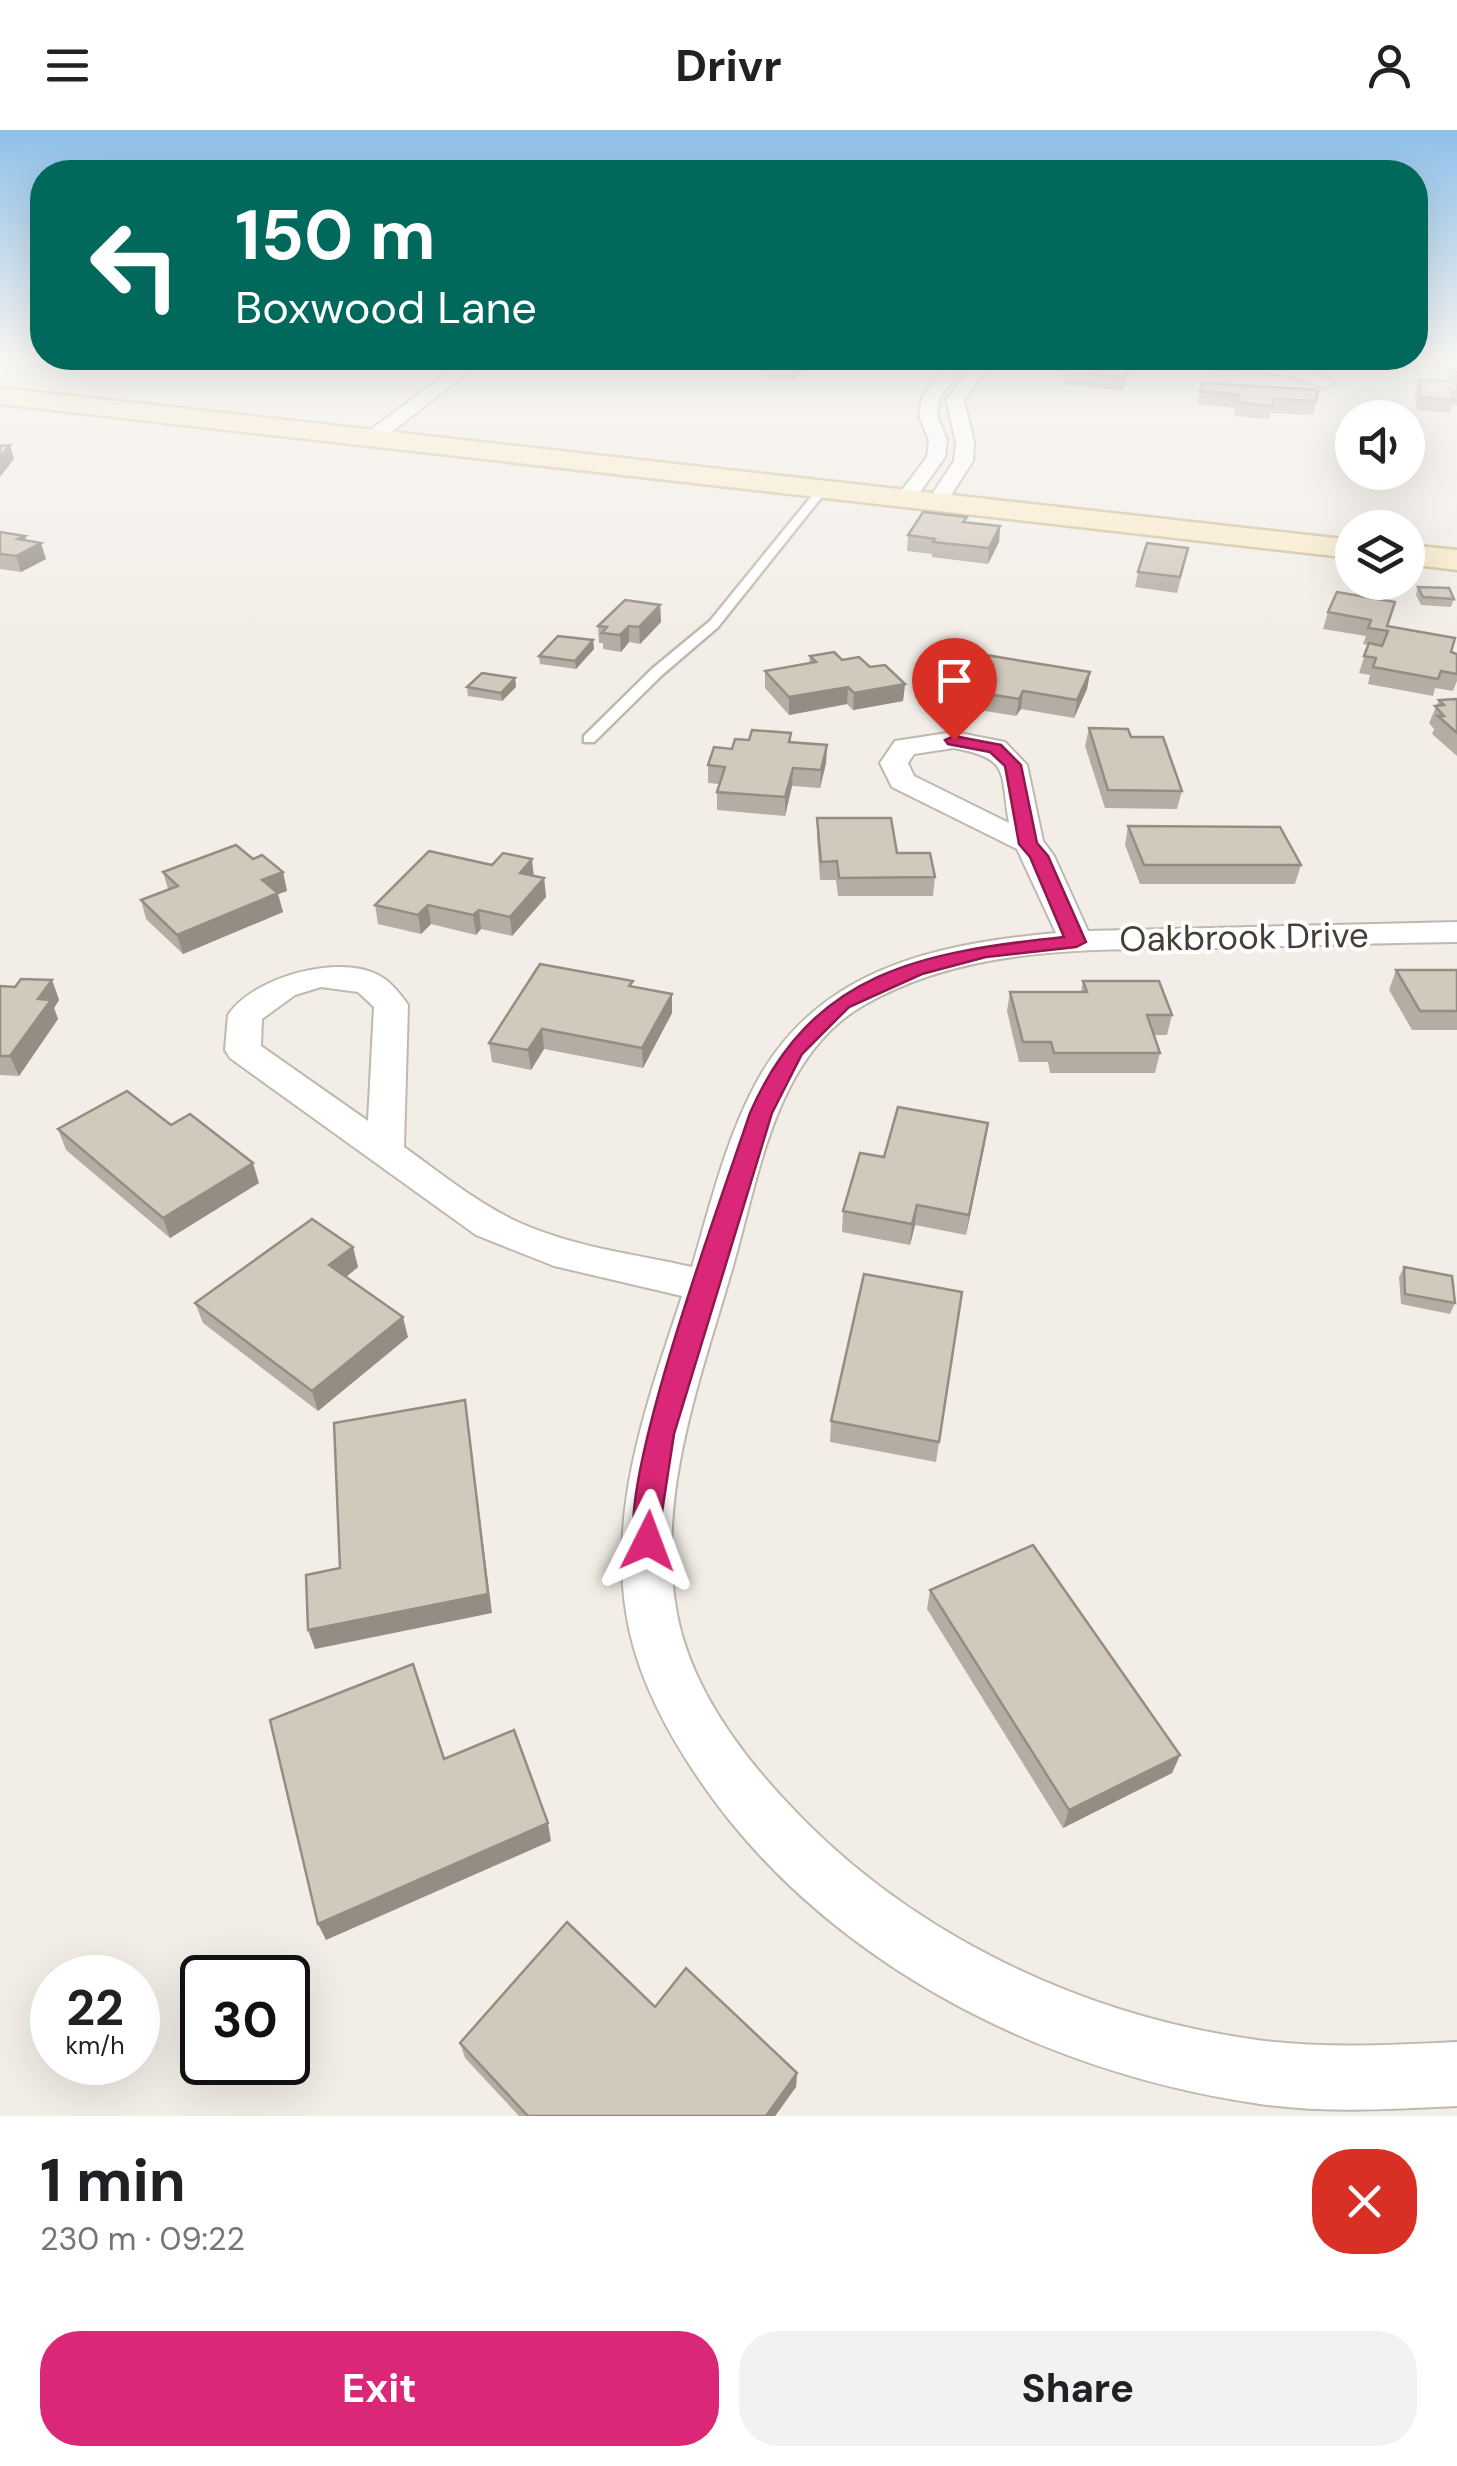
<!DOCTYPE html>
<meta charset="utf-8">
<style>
body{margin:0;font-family:"DM Sans",sans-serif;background:#f2f2f2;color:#202124;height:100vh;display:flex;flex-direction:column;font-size:38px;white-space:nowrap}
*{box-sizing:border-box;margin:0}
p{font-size:32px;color:#757577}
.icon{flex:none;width:55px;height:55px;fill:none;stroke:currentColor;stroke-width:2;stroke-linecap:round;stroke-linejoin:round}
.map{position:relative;height:1986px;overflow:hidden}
.sheet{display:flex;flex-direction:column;background:#fff;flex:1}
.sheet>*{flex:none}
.hud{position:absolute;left:30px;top:30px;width:1398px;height:210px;border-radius:40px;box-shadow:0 10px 40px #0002;background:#00695c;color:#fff;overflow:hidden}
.controls{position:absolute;left:1335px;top:270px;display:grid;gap:20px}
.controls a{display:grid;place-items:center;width:90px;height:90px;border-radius:50%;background:#fff;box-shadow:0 10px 40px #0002;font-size:50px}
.speed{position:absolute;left:30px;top:1825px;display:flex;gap:20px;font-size:50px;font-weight:700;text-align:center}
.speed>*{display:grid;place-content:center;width:130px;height:130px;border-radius:50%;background:#fff;box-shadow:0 10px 40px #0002;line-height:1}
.speed small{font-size:25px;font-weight:400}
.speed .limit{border:5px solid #111;border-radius:15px;background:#fff;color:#111}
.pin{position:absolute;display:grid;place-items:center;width:85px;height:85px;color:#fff;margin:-102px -42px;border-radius:50% 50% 50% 0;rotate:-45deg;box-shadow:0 0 10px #0007}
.pin .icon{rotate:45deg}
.me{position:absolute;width:110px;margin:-55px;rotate:3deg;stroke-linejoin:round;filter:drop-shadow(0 0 8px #0008)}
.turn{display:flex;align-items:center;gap:35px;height:210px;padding:0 40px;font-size:45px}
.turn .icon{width:130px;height:130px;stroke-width:2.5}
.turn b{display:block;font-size:70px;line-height:85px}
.round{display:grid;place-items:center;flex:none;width:105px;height:105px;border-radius:40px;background:#f2f2f2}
.overview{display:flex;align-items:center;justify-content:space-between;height:170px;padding:0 40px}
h1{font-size:60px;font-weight:700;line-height:75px}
.action{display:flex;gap:20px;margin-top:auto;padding:20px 40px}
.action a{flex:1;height:115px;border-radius:40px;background:#db2777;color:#fff;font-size:40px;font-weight:700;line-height:115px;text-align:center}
.action a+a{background:#f2f2f2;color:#202124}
header{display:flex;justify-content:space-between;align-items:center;height:130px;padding:0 40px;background:#fff;font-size:45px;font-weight:700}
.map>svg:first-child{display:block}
</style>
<header><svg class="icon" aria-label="menu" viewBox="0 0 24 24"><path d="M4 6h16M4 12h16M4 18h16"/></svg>Drivr<svg class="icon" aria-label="person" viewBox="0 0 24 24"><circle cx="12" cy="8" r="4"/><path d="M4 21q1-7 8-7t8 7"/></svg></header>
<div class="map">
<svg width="1457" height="1986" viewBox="0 0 1457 1986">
<rect width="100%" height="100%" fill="#f2eee7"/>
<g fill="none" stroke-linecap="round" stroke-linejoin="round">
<defs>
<polygon id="lane" points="819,357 828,359 718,497 662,545 594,612 584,612 584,606 652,539 710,491"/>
<g id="street">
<polygon points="467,228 486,228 379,312 365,312 365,304"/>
<polygon points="979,228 996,228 964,270 974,312 973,331 944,376 930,376 927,372 954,331 956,312 946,270"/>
<path d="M1143 228C1192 228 1295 221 1333 253L1325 258 1288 245 1151 233Z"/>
<polygon points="944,238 958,242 940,268 937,286 947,310 945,327 913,372 899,372 896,368 927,327 929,310 919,286 922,268"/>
<path d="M954 602 1005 612 1027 635 1043 711 1054 726 1088 801 1457 792V812C1375 813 1294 816 1212 818 1095 820 970 814 864 875 775 926 759 1046 733 1136 701 1248 655 1366 677 1484 690 1553 735 1616 781 1666 903 1801 1077 1885 1257 1910 1323 1919 1390 1915 1457 1912V1976C1389 1979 1321 1984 1254 1973 1033 1940 811 1825 689 1634 660 1589 634 1536 626 1482 609 1374 649 1267 682 1166L554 1136 476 1105 230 928 225 920 228 885C253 847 340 823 380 846 391 852 402 866 408 875L404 1017C442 1044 478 1074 520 1093 574 1117 634 1124 692 1137 710 1076 725 1012 755 955 816 839 935 814 1056 803L1017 719 892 657 880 633 895 611ZM954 618C1011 629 1000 641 1009 693L914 646 908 633 914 624ZM321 857 358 862 374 877 368 991 261 916 262 889 295 865Z"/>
</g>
<g id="secondary">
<polygon points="0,258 1352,410 1352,428 0,274"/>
<polygon points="1408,415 1457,420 1457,440 1408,434"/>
</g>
</defs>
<use href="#lane" stroke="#bfb8ad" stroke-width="5"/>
<use href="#street" stroke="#bfb8ad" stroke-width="4"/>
<use href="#secondary" stroke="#cebd9a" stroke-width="5"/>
<use href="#lane" fill="#fff" fill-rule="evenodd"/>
<use href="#street" fill="#fff" fill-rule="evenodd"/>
<use href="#secondary" fill="#faebc9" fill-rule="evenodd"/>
</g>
<g fill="#b5ada3">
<polygon points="763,228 808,236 792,251 763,247"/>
<polygon points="1096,228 1095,233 1130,236 1127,249 1122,261 1063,254 1064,241"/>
<polygon points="1448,241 1457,242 1457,276 1452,275 1450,283 1417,280 1415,263 1419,250 1445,251"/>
<polygon points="1200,261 1316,271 1313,285 1270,283 1269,289 1234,286 1235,278 1197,274"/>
<polygon points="966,392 1000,396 999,412 988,434 932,427 932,424 907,421 908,405"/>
<polygon points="0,402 25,406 26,411 46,429 21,442 0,439"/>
<polygon points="1185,433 1177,463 1135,457 1138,442"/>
<polygon points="1418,457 1454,469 1451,477 1421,475 1416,465"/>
<polygon points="1337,462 1388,496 1451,522 1457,524 1457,551 1453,561 1435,558 1433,566 1368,554 1370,545 1359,543 1368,515 1363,514 1366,506 1323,499 1328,482"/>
<polygon points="660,475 661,492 640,514 629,512 621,522 603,519 603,513 599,513 598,496"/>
<polygon points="593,510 594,519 576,539 540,534 539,526"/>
<polygon points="810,526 842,530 870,537 905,554 903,571 853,580 847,574 789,585 765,558 765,541 809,534"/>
<polygon points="977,540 1090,542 1087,559 1074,588 1021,579 1016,586 979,580 981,563 984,559 975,557"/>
<polygon points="515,548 516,557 502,571 468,566 467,557"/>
<polygon points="1457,569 1457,626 1432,604 1434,599 1429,593 1439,570"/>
<polygon points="1089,598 1131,607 1182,661 1177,679 1105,678 1085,616"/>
<polygon points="791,603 791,612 827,615 826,633 820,658 792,656 785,686 717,680 717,662 719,654 708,653 708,635 732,619 749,610"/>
<polygon points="817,688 897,723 935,747 933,766 838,766 836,750 820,750 817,707"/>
<polygon points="1128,696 1301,735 1295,754 1140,754 1125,715"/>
<polygon points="253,729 283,742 287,761 278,764 283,782 183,824 146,789 141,770 168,759 163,742"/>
<polygon points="534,746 544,748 546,767 512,806 481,799 476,805 431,794 421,804 378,794 375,775"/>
<polygon points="1396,840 1457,840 1457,900 1412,900 1389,860"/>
<polygon points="52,850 59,870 54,878 58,889 19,946 0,945 0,856 15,857"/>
<polygon points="1083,851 1172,885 1167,905 1154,905 1160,923 1155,943 1050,943 1048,932 1019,932 1007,881 1010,862 1081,862"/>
<polygon points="633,857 672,883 643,938 544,919 531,940 492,932 489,913"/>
<polygon points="171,995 259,1053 170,1108 66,1020 58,999"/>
<polygon points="985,1013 966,1105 915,1095 910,1115 842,1102 843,1081 884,1027"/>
<polygon points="353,1117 358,1137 346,1147 408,1207 318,1281 203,1193 195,1173"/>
<polygon points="1404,1137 1455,1173 1450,1184 1401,1174 1399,1147"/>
<polygon points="962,1162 936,1332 830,1312 831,1291"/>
<polygon points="930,1460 1180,1625 1172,1643 1063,1698 927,1479"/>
<polygon points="655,1877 797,1943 796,1957 775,1986 519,1986 465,1928 460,1913"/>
</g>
<g fill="#938d84">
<polygon points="803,228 808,228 808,236 792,251 792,238"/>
<polygon points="1130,236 1127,249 1122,261 1124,248"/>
<polygon points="10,315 14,329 0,347 0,327"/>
<polygon points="1000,396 999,412 988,434 989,418"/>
<polygon points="25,406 29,420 41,413 46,429 21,442 16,426 18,409"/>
<polygon points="660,475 661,492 640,514 639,497"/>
<polygon points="629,496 629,512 621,522 620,505"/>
<polygon points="593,510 594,519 576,539 575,531"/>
<polygon points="1090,542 1087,559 1074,588 1077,570"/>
<polygon points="515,548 516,557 502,571 501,563"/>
<polygon points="905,554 903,571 853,580 854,563"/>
<polygon points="848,557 847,574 789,585 789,567"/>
<polygon points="1023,561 1021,579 1016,586 1019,569"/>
<polygon points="827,615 826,633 820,658 821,640"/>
<polygon points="793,638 792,656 785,686 785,667"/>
<polygon points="532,729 534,748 520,743"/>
<polygon points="283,742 287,761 278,764 283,782 183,824 177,805 262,750"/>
<polygon points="544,748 546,767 512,806 510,787"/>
<polygon points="428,775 431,794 421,804 418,785"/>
<polygon points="479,780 481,799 476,805 473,785"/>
<polygon points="52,850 59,870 54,878 58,889 19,946 10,926 38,869"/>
<polygon points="672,864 672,883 643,938 642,918"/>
<polygon points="542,899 544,919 531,940 528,920"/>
<polygon points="988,993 985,1013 966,1105 969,1085"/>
<polygon points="253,1033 259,1053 170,1108 163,1088"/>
<polygon points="917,1075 915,1095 910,1115 912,1094"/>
<polygon points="353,1117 358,1137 335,1156 329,1135"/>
<polygon points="403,1187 408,1207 318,1281 312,1261"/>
<polygon points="465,1270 492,1483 315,1519 308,1500"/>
<polygon points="1180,1625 1172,1643 1063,1698 1069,1680"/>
<polygon points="548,1693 551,1711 326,1810 318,1794"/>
<polygon points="797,1943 796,1957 775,1986 766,1986"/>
</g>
<g fill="#d2c9bd" stroke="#938d84" stroke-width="2.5">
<polygon points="764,228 803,228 792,238 763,235 770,229"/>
<polygon points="1071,228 1096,228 1093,233 1130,236 1124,248 1064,241"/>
<polygon points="1448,241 1457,242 1457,248 1449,247"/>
<polygon points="1419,250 1457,251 1457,262 1452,261 1454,270 1420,267"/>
<polygon points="1203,253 1318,260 1316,271 1273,269 1272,276 1236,272 1239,265 1200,261"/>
<polygon points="10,315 0,327 0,316"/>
<polygon points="923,382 967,387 963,392 1000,396 989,418 933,412 935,409 908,405"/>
<polygon points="0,402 25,406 18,409 41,413 16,426 0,424"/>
<polygon points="1147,413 1188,418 1180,447 1138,442"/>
<polygon points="1418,457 1449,458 1454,469 1423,467"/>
<polygon points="1337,462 1395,472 1387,496 1455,508 1451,522 1457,524 1457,544 1441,541 1438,549 1373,537 1376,528 1364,526 1369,513 1382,516 1388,501 1368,498 1371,490 1328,482"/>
<polygon points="625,470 660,475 639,497 629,496 620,505 602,503 607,497 598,496"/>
<polygon points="558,506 593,510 575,531 539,526"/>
<polygon points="834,522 842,530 859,527 870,537 885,535 905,554 854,563 848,557 789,567 765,541 816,532 810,526"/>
<polygon points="986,525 1090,542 1077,570 1023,561 1019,569 981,563 993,543 977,540"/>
<polygon points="482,543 515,548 501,563 467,557"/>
<polygon points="1457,569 1457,603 1438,586 1444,586 1435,576 1444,575 1439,570"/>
<polygon points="1089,598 1128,599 1131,607 1163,607 1182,661 1108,660"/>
<polygon points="752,600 791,603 789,612 827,615 821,640 793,638 785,667 717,662 725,637 708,635 714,617 732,619 735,609 749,610"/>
<polygon points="817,688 891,688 897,723 930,723 935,747 839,748 837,731 821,732"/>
<polygon points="1128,696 1280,697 1301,735 1144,735"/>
<polygon points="236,715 253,729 262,725 283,742 262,750 278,763 177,805 141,770 178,756 163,742"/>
<polygon points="429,721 492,735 503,723 532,729 520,743 544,748 510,787 479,780 473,785 428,775 418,785 375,775"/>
<polygon points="540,834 633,851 629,856 672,864 642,918 542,899 528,920 489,913"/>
<polygon points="1396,840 1457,840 1457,881 1420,881"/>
<polygon points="21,849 52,850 38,869 51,870 10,926 0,926 0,856 15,857"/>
<polygon points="1083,851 1159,851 1172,885 1147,885 1160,923 1054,923 1051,912 1023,912 1010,862 1087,862"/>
<polygon points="127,961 171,995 190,984 253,1033 163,1088 58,999"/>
<polygon points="898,977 988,993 969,1085 917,1075 912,1094 843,1081 860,1023 884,1027"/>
<polygon points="312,1089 353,1117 329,1135 403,1187 312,1261 195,1173"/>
<polygon points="1404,1137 1452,1146 1455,1173 1405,1164"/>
<polygon points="864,1144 962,1162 939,1312 831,1291"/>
<polygon points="465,1270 488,1464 308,1500 306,1445 340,1438 334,1293"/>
<polygon points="1033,1415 1180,1625 1069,1680 930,1460"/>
<polygon points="413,1534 444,1629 514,1600 548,1693 318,1794 270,1590"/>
<polygon points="567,1792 655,1877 686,1838 797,1943 766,1986 528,1986 460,1913"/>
</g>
<linearGradient id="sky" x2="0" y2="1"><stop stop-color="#8ec0e9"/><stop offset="0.45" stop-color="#f9f7f4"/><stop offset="1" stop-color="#f9f7f4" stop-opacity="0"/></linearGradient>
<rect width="1457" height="506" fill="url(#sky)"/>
<path fill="#db2777" stroke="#8e194d" stroke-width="2.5" d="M954 606 1001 615 1021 635 1037 713 1048 726 1086 812 1076 817 986 827 922 844 849 877 802 924 772 983 674 1304 662 1382 663 1411 659 1420 648 1424 637 1420C611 1365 726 1056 750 983 812 841 922 822 1064 807L1030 727 1019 714 1005 636 990 622 948 614 945 610Z"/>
<g text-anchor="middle" stroke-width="8" stroke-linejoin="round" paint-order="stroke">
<g font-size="35" fill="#443e37" stroke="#fff">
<text transform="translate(1244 807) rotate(-1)" y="12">Oakbrook Drive</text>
</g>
</g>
</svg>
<div class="controls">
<a><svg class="icon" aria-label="sound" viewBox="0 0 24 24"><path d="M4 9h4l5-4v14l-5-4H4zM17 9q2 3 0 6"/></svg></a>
<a><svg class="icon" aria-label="layers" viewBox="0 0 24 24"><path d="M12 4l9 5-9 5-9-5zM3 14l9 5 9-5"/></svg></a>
</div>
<div class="speed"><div>22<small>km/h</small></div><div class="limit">30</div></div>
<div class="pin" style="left:954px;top:610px;background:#d93025"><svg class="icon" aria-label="arrive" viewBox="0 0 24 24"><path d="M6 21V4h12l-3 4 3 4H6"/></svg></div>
<svg class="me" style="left:648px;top:1411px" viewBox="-20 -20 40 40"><path d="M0-17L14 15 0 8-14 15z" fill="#db2777" stroke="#fff" stroke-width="4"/></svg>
<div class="hud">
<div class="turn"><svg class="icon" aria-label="left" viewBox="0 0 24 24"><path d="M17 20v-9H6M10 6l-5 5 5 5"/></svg><div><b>150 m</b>Boxwood Lane</div></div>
</div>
</div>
<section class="sheet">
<div class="overview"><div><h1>1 min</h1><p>230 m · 09:22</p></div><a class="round" style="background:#d93025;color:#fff"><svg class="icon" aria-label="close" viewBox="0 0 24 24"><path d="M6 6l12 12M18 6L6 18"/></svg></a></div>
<div class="action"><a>Exit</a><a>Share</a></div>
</section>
